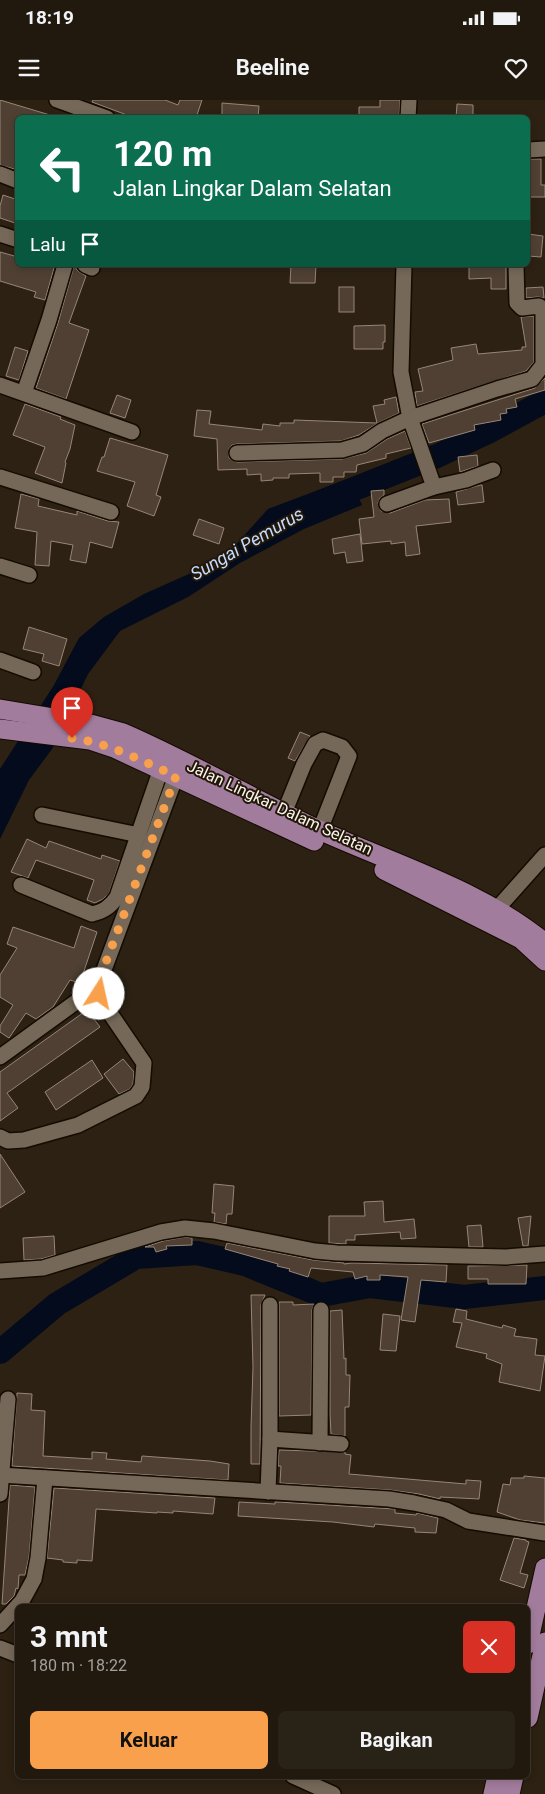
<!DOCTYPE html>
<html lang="id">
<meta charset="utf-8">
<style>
body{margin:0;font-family:Roboto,sans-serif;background:#292217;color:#f1f3f6;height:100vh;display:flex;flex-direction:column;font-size:19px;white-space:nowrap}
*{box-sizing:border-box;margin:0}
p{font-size:16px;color:#a2a09e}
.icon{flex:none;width:28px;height:28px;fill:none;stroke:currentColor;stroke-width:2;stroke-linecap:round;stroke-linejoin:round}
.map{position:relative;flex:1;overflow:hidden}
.sheet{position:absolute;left:15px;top:1504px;width:515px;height:175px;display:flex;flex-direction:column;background:#21190e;border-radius:8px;box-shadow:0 2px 8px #0003,0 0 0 1px #3e382e}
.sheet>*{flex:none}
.hud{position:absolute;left:15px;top:15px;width:515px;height:152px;border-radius:8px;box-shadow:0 2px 8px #0003,0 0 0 1px #3e382e;background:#0b6e4f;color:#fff;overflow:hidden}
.pin{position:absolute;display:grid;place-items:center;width:42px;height:42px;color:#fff;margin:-51px -21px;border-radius:50% 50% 50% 0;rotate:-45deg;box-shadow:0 0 5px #0007}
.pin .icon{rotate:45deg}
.me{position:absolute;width:55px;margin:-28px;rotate:10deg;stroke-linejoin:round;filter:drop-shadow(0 0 4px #0008)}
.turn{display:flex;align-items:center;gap:18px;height:105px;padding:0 15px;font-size:22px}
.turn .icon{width:65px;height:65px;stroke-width:2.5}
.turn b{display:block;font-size:35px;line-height:42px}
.then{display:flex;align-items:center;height:48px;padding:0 15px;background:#0003;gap:10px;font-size:19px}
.round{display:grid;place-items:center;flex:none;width:52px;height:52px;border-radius:8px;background:#292217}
.head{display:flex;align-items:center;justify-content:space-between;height:85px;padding:0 15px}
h1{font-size:30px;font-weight:700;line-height:38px}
.primary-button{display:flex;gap:10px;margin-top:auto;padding:10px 15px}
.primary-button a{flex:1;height:58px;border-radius:8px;background:#f8a04b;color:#111;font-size:20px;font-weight:700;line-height:58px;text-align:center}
.primary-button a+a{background:#292217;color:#f1f3f6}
.status{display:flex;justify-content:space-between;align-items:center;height:35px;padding:0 25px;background:#21190e;direction:ltr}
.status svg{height:14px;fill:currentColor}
header{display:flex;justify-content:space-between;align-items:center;height:65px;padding:0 15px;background:#21190e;font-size:22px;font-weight:700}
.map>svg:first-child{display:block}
</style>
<div class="status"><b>18:19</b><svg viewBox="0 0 49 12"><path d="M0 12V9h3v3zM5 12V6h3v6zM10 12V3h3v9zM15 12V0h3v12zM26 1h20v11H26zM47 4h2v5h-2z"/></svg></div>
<header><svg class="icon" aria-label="menu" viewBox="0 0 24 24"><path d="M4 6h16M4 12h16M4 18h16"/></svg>Beeline<svg class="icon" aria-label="heart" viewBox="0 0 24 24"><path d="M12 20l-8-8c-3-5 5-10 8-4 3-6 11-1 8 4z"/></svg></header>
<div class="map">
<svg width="545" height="1694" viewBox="0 0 545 1694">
<rect width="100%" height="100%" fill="#2c2113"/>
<polygon fill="#030b1c" points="350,378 362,405 304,429 240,463 188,497 120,531 88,574 52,649 29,680 0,739 0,669 54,585 79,538 104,517 144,494 191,473 232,449 268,409"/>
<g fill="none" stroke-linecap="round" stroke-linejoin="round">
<g stroke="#030b1c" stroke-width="24">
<polyline points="324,401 437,356 488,332 545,301"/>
<polyline points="0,1252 57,1204 136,1157 197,1153 245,1164 321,1195 370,1186 464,1197 545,1188"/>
</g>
</g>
<g fill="#4f4033" stroke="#978678">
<polygon points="0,0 50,15 49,18 18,18 18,70 0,65"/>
<polygon points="93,0 165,0 178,5 180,0 202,0 196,18 135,18 92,2"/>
<polygon points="380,0 400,0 399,18 359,18 359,7 380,7"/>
<polygon points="222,3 259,6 258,18 222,18"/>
<polygon points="457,4 473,5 473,18 456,18"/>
<polygon points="529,59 541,59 541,85 545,85 545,97 529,97 530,89 528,89 528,64 529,64"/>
<polygon points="3,95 18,100 18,124 0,118 0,106"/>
<polygon points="528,134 543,136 541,157 528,156"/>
<polygon points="0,152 18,157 18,165 45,165 54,168 45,200 34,197 36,192 0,181"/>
<polygon points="291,165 316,165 315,183 290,183"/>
<polygon points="469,165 506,165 506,189 491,189 491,178 469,179"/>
<polygon points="74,166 78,171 86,176 69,223 89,230 66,299 36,288 58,223"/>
<rect x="339" y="187" width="15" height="25"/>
<polygon points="543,187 544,198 538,197 526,198 526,188"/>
<polygon points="534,216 534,262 526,271 417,306 415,292 423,291 418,269 453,260 451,248 476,244 478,254 522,250 522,247 526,247 521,217"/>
<polygon points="385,225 385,242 383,242 383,249 354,249 354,226"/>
<polygon points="15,247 28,251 19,280 6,276"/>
<polygon points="545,278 545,290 515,299 517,307 506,309 507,313 500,314 501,320 474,325 475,330 429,343 422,324 535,288"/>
<polygon points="117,295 131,300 125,318 110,313"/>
<polygon points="396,297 399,313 378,323 359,335 341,341 237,344 232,345 229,349 229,358 237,362 342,359 366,353 387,339 405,331 411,348 386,354 386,358 357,365 356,372 344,372 344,377 333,377 333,382 320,382 320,373 289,374 289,378 273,378 273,380 261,381 261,374 247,375 247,369 218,370 217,339 194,336 197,310 211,311 209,324 262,330 263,324 280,326 280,323 294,323 294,320 377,323 373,306 385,304 384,300"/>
<polygon points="25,304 61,317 60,319 75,325 70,349 65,362 66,363 62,383 35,373 45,347 13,335"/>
<polygon points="110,338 168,355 156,395 161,397 154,416 127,406 135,382 97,371 102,357 104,357"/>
<polygon points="477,355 478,366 460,372 458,357"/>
<polygon points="480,385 482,385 484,402 458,405 456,392"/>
<polygon points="384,390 384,395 380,398 378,403 381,411 390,413 425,400 449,399 451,422 416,426 420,454 406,456 405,442 391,444 391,441 362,444 359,419 374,417 371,391"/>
<polygon points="21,394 39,399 38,406 77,415 77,411 108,421 119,422 112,448 90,442 86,463 70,460 73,445 51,441 49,466 35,465 37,432 15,428"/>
<polygon points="199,419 224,428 219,444 193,435"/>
<polygon points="360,434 363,461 347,463 345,452 334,454 332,439"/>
<polygon points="29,527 67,539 59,566 42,561 44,554 23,549"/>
<polygon points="300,632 310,636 295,661 288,658"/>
<polygon points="27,739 46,748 49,741 101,759 102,755 120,761 109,793 103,799 95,803 87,800 94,780 36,760 28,778 11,772"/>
<polygon points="81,826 97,832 80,883 70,880 53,907 36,919 26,913 9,938 0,932 0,926 13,905 0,897 0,875 17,848 7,844 13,827 74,848"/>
<polygon points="87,910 100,927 7,993 18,1008 0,1021 0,972"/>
<polygon points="123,959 134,972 133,984 130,989 119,994 104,974"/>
<polygon points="92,960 103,978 56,1010 45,992"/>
<polygon points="0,1054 25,1092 0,1108"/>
<polygon points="214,1084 234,1086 232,1114 227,1114 226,1124 214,1122 215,1113 212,1113"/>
<polygon points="383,1101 384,1122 414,1119 416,1138 401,1139 400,1132 355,1135 355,1140 346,1140 346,1144 329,1143 329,1116 365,1116 364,1102"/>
<polygon points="531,1116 528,1146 523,1146 518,1118"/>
<polygon points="481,1125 483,1147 469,1147 467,1126"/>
<polygon points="54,1136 55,1155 41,1159 24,1160 23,1138"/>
<polygon points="185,1137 192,1138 192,1145 166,1146 167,1149 156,1152 154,1147 145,1147 163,1141"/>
<polygon points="227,1143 313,1160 344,1163 344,1164 352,1163 447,1165 446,1182 421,1180 415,1222 401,1220 408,1177 380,1175 380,1180 367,1180 367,1176 355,1179 353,1172 311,1168 308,1177 289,1171 290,1169 277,1166 278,1164 225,1149"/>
<polygon points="527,1165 526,1184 488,1184 488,1179 468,1179 468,1166"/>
<polygon points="251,1195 265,1195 261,1205 260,1364 251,1364 251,1327 253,1267"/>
<polygon points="279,1202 293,1202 293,1205 314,1204 312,1210 311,1315 279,1316"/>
<polygon points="456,1209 467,1211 466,1219 502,1228 503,1225 516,1229 514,1236 537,1239 535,1255 545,1256 540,1291 499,1282 502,1264 486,1258 487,1254 456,1247 462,1223 453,1222"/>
<polygon points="342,1210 344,1259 346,1258 346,1275 350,1275 349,1307 345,1307 345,1336 331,1334 330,1314 330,1211"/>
<polygon points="383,1214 400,1216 396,1251 380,1250"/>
<polygon points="17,1293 32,1294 31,1310 45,1311 43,1356 92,1359 92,1352 107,1353 106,1359 141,1362 142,1356 210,1361 229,1364 228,1380 12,1366"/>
<polygon points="279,1350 345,1352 345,1354 351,1355 349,1374 466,1384 466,1380 481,1381 479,1399 440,1397 440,1399 419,1394 390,1390 280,1383 281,1366 278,1366"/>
<polygon points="524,1376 545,1378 545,1423 520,1420 497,1412 503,1384 510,1385 511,1378 524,1378"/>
<polygon points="10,1385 35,1387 29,1457 25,1475 19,1475 18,1489 16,1488 14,1496 6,1504 2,1504"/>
<polygon points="54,1388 215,1398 213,1414 173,1411 173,1413 157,1412 157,1413 96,1409 92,1461 77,1460 77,1463 63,1462 63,1460 47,1458"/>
<polygon points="239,1402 275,1404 275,1402 278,1402 395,1409 395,1413 416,1415 417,1413 438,1418 436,1433 415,1432 415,1428 375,1424 374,1427 333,1422 238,1416"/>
<polygon points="514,1438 526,1440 526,1441 529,1442 520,1473 528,1475 524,1488 500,1480"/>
</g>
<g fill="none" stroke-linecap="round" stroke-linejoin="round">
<defs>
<g id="minor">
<polyline points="57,0 107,18"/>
<polyline points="408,18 409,0"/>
<polyline points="528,50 545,49"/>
<polyline points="0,74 18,81"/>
<polyline points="0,134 18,140"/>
<polyline points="85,165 92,168"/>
<polyline points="0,285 132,332"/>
<polyline points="24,293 49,220 65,165"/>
<polyline points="237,353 342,350 363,344 382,331 410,318 401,272 404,165"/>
<polyline points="0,377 111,412"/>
<polyline points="434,387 466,380 493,370"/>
<polyline points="387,404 434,387 410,318 497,289 532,279 543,265 543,209 539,206 522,208 517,203 516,165"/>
<polyline points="0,466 29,475"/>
<polyline points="0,560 33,572"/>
<polyline points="42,715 139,735"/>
<polyline points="280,723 304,664 315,644 323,640 342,647 349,656 316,740"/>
<path d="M21 785 92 814C104 811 110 807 117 797L164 660"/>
<polyline points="496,810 545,755"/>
<polyline points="0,957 98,886"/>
<polyline points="0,1037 8,1041 24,1040 78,1025 136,996 142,987 144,963 101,900 98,886 176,676"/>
<polyline points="0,1171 43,1168 161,1132 185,1128 214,1131 315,1151 337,1153 506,1157 545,1154"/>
<polyline points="270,1339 341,1344"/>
<polyline points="320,1343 321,1210"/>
<polyline points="0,1375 389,1399 414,1403 446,1410 468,1421 545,1433"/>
<polyline points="268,1392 270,1339 270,1205"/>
<polyline points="0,1394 8,1299"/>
<polyline points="0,1525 22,1501 34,1479 38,1458 45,1378"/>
<polyline points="0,1548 18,1555"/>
<polyline points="293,1676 333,1694"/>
</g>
<g id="major">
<path d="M0 609 90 624 123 633C190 662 253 699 319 730 396 765 479 789 545 843"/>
<polyline points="0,629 90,640 114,648 314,741"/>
<polyline points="384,770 521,839 545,861"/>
<polyline points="528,1544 545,1468"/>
<polyline points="528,1618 545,1542"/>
<polyline points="493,1694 497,1676"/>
<polyline points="510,1694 514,1676"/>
</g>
</defs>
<use href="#minor" stroke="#140b01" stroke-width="18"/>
<use href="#major" stroke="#140b01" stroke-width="21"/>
<use href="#minor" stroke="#756858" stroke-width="15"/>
<use href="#major" stroke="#a27c9d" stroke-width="19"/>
</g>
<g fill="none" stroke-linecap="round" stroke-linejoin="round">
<path stroke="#f8a04b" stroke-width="9" stroke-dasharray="0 16.2" d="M72 638C109 643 142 661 176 676L103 870 98 886 99 894"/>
</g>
<g text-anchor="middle" stroke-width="4" stroke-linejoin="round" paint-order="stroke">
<g font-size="16" fill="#fbf4eb" stroke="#22180a">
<text transform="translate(280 707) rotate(25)" y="6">Jalan Lingkar Dalam Selatan</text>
</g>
<g font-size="18" font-style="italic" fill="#c4daff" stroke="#22180a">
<text transform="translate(247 444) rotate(-30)" y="6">Sungai Pemurus</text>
</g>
</g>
</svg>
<div class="pin" style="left:72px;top:638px;background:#d93025"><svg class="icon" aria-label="arrive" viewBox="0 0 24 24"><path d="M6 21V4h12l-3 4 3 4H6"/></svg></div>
<svg class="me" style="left:99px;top:894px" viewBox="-20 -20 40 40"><circle r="19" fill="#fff"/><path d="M0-13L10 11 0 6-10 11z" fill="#f8a04b"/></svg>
<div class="hud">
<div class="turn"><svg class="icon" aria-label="left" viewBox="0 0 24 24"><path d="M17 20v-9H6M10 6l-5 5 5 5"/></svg><div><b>120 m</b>Jalan Lingkar Dalam Selatan</div></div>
<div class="then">Lalu<svg class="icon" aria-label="arrive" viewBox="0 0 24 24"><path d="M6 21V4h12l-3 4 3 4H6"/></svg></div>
</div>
<section class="sheet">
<div class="head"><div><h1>3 mnt</h1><p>180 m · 18:22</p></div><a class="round" style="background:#d93025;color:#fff"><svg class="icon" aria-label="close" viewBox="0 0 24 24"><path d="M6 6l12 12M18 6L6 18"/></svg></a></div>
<div class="primary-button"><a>Keluar</a><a>Bagikan</a></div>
</section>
</div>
